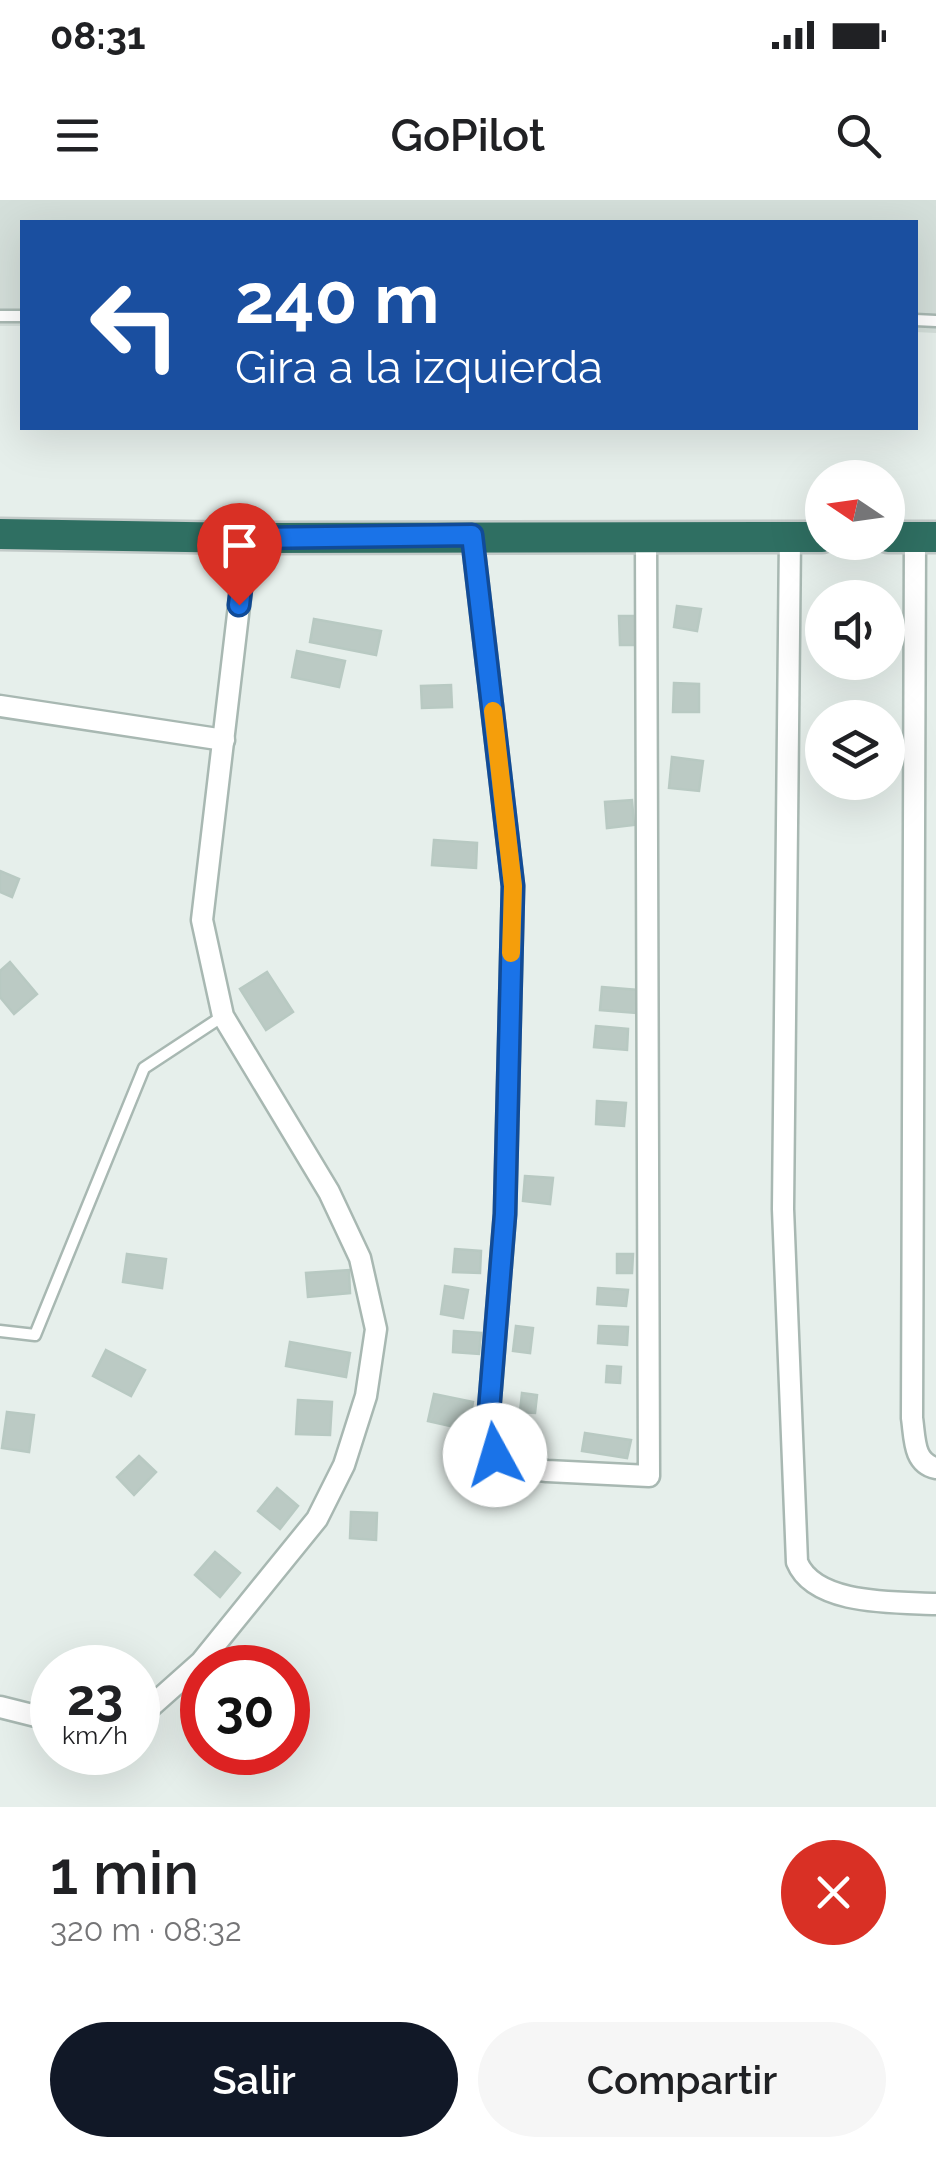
<!DOCTYPE html>
<html lang="es">
<meta charset="utf-8">
<style>
body{margin:0;font-family:Raleway,sans-serif;background:#f6f6f6;color:#202124;height:100vh;display:flex;flex-direction:column;font-size:38px;white-space:nowrap}
*{box-sizing:border-box;margin:0}
p{font-size:32px;color:#757577}
.icon{flex:none;width:55px;height:55px;fill:none;stroke:currentColor;stroke-width:2;stroke-linecap:round;stroke-linejoin:round}
.map{position:relative;height:1607px;overflow:hidden}
.drawer{display:flex;flex-direction:column;background:#fff;flex:1}
.drawer>*{flex:none}
.hud{position:absolute;left:20px;top:20px;width:898px;height:210px;border-radius:0px;box-shadow:0 10px 40px #0002;background:#1a4fa0;color:#fff;overflow:hidden}
.needle{width:65px;rotate:283deg}
.buttons{position:absolute;left:805px;top:260px;display:grid;gap:20px}
.buttons a{display:grid;place-items:center;width:100px;height:100px;border-radius:50%;background:#fff;box-shadow:0 10px 40px #0002;font-size:50px}
.speed{position:absolute;left:30px;top:1445px;display:flex;gap:20px;font-size:50px;font-weight:700;text-align:center}
.speed>*{display:grid;place-content:center;width:130px;height:130px;border-radius:50%;background:#fff;box-shadow:0 10px 40px #0002;line-height:1}
.speed small{font-size:25px;font-weight:400}
.speed .limit{border:15px solid #d22;background:#fff;color:#111}
.pin{position:absolute;display:grid;place-items:center;width:85px;height:85px;color:#fff;margin:-102px -42px;border-radius:50% 50% 50% 0;rotate:-45deg;box-shadow:0 0 10px #0007}
.pin .icon{rotate:45deg}
.me{position:absolute;width:110px;margin:-55px;rotate:354deg;stroke-linejoin:round;filter:drop-shadow(0 0 8px #0008)}
.turn{display:flex;align-items:center;gap:35px;height:210px;padding:0 50px;font-size:45px}
.turn .icon{width:130px;height:130px;stroke-width:2.5}
.turn b{display:block;font-size:70px;line-height:85px}
.round{display:grid;place-items:center;flex:none;width:105px;height:105px;border-radius:52px;background:#f6f6f6}
.head{display:flex;align-items:center;justify-content:space-between;height:170px;padding:0 50px}
h1{font-size:60px;font-weight:600;line-height:75px}
.cta{display:flex;gap:20px;margin-top:auto;padding:20px 50px}
.cta a{flex:1;height:115px;border-radius:60px;background:#111827;color:#fff;font-size:40px;font-weight:600;line-height:115px;text-align:center}
.cta a+a{background:#f6f6f6;color:#202124}
.status{display:flex;justify-content:space-between;align-items:center;height:70px;padding:0 50px;background:#fff;direction:ltr}
.status svg{height:28px;fill:currentColor}
header{display:flex;justify-content:space-between;align-items:center;height:130px;padding:0 50px;background:#fff;font-size:45px;font-weight:600}
.map>svg:first-child{display:block}
</style>
<div class="status"><b>08:31</b><svg viewBox="0 0 49 12"><path d="M0 12V9h3v3zM5 12V6h3v6zM10 12V3h3v9zM15 12V0h3v12zM26 1h20v11H26zM47 4h2v5h-2z"/></svg></div>
<header><svg class="icon" aria-label="menu" viewBox="0 0 24 24"><path d="M4 6h16M4 12h16M4 18h16"/></svg>GoPilot<svg class="icon" aria-label="search" viewBox="0 0 24 24"><circle cx="10" cy="10" r="6"/><path d="M15 15l6 6"/></svg></header>
<div class="map">
<svg width="936" height="1607" viewBox="0 0 936 1607">
<rect width="100%" height="100%" fill="#e6efeb"/>
<polygon fill="#d4dfda" points="0,0 936,0 936,133 915,132 915,22 22,22 22,126 0,126"/>
<g fill="#bbcac4" stroke="#b8c9c2" stroke-width="2.5">
<polygon points="677,406 701,409 697,431 674,427"/>
<polygon points="619,416 637,416 637,445 620,445"/>
<polygon points="314,419 381,431 376,455 310,442"/>
<polygon points="297,451 345,461 339,487 292,477"/>
<polygon points="674,483 699,484 699,512 673,512"/>
<polygon points="451,485 452,507 422,508 421,486"/>
<polygon points="672,557 703,561 699,591 669,588"/>
<polygon points="632,600 634,625 607,628 605,602"/>
<polygon points="434,640 477,643 476,668 432,665"/>
<polygon points="0,671 19,679 12,697 0,692"/>
<polygon points="10,762 37,794 14,814 0,797 0,771"/>
<polygon points="267,772 293,812 266,830 240,789"/>
<polygon points="602,787 638,790 636,813 600,810"/>
<polygon points="596,826 628,829 627,850 594,847"/>
<polygon points="597,901 626,903 624,926 596,924"/>
<polygon points="525,976 553,978 550,1004 523,1001"/>
<polygon points="455,1049 481,1051 480,1073 453,1072"/>
<polygon points="127,1054 166,1059 162,1088 123,1082"/>
<polygon points="617,1054 633,1054 632,1073 617,1073"/>
<polygon points="349,1070 350,1093 308,1097 306,1073"/>
<polygon points="445,1086 468,1090 463,1118 441,1114"/>
<polygon points="598,1088 628,1090 626,1106 597,1104"/>
<polygon points="516,1126 533,1128 530,1153 513,1151"/>
<polygon points="599,1126 628,1127 627,1145 598,1143"/>
<polygon points="454,1131 481,1133 479,1154 453,1152"/>
<polygon points="290,1142 350,1153 346,1177 286,1166"/>
<polygon points="106,1150 145,1170 131,1196 93,1176"/>
<polygon points="607,1166 621,1167 620,1183 606,1182"/>
<polygon points="522,1193 537,1195 535,1213 520,1212"/>
<polygon points="434,1194 473,1202 468,1230 428,1221"/>
<polygon points="298,1200 332,1202 330,1235 296,1234"/>
<polygon points="7,1212 34,1215 29,1252 2,1248"/>
<polygon points="585,1233 631,1240 627,1258 582,1251"/>
<polygon points="139,1256 156,1272 134,1295 117,1277"/>
<polygon points="277,1288 298,1306 280,1329 258,1311"/>
<polygon points="351,1312 377,1313 376,1340 350,1338"/>
<polygon points="215,1352 240,1373 220,1397 195,1375"/>
</g>
<g fill="none" stroke-linecap="round" stroke-linejoin="round">
<defs>
<g id="lane">
<polyline points="0,116 22,116"/>
<polyline points="915,120 936,121"/>
<polyline points="0,1131 35,1135 144,868 223,816"/>
</g>
<g id="street">
<polyline points="472,335 513,686 505,1014 488,1223 495,1255 518,1267 547,1271 649,1276 646,337"/>
<path d="M790 337 783 1009 797 1362C815 1406 897 1402 936 1404"/>
<path d="M915 337 912 1218C915 1238 913 1263 936 1268"/>
<polyline points="0,506 224,540"/>
<polyline points="0,1507 52,1520"/>
<polyline points="138,1518 201,1462 317,1319 344,1265 366,1196 376,1129 360,1058 329,992 223,816 202,720 247,338"/>
</g>
<g id="highway">
<polyline points="0,334 247,338 822,337"/>
<polyline points="888,337 936,337"/>
</g>
</defs>
<use href="#lane" stroke="#a8b8b2" stroke-width="15"/>
<use href="#street" stroke="#a8b8b2" stroke-width="25"/>
<use href="#highway" stroke="#c2cac8" stroke-width="35"/>
<use href="#lane" stroke="#fff" stroke-width="10"/>
<use href="#street" stroke="#fff" stroke-width="20"/>
<use href="#highway" stroke="#2f6f62" stroke-width="30"/>
</g>
<g fill="none" stroke-linecap="round" stroke-linejoin="round">
<defs>
<polyline id="route" points="239,405 247,338 472,335 513,686 505,1014 488,1223 495,1255"/>
</defs>
<use href="#route" stroke="#114b97" stroke-width="25"/>
<use href="#route" stroke="#1a73e8" stroke-width="18"/>
<polyline stroke="#f59e0b" stroke-width="18" points="493,511 513,686 511,753"/>
</g>
</svg>
<div class="buttons">
<a><svg class="needle" viewBox="-14 -14 28 28"><path d="M0-13l5 13h-10z" fill="#e53935"/><path d="M0 13l5-13h-10z" fill="#757577"/></svg></a>
<a><svg class="icon" aria-label="sound" viewBox="0 0 24 24"><path d="M4 9h4l5-4v14l-5-4H4zM17 9q2 3 0 6"/></svg></a>
<a><svg class="icon" aria-label="layers" viewBox="0 0 24 24"><path d="M12 4l9 5-9 5-9-5zM3 14l9 5 9-5"/></svg></a>
</div>
<div class="speed"><div>23<small>km/h</small></div><div class="limit">30</div></div>
<div class="pin" style="left:239px;top:405px;background:#d93025"><svg class="icon" aria-label="arrive" viewBox="0 0 24 24"><path d="M6 21V4h12l-3 4 3 4H6"/></svg></div>
<svg class="me" style="left:495px;top:1255px" viewBox="-20 -20 40 40"><circle r="19" fill="#fff"/><path d="M0-13L10 11 0 6-10 11z" fill="#1a73e8"/></svg>
<div class="hud">
<div class="turn"><svg class="icon" aria-label="left" viewBox="0 0 24 24"><path d="M17 20v-9H6M10 6l-5 5 5 5"/></svg><div><b>240 m</b>Gira a la izquierda</div></div>
</div>
</div>
<section class="drawer">
<div class="head"><div><h1>1 min</h1><p>320 m · 08:32</p></div><a class="round" style="background:#d93025;color:#fff"><svg class="icon" aria-label="close" viewBox="0 0 24 24"><path d="M6 6l12 12M18 6L6 18"/></svg></a></div>
<div class="cta"><a>Salir</a><a>Compartir</a></div>
</section>
